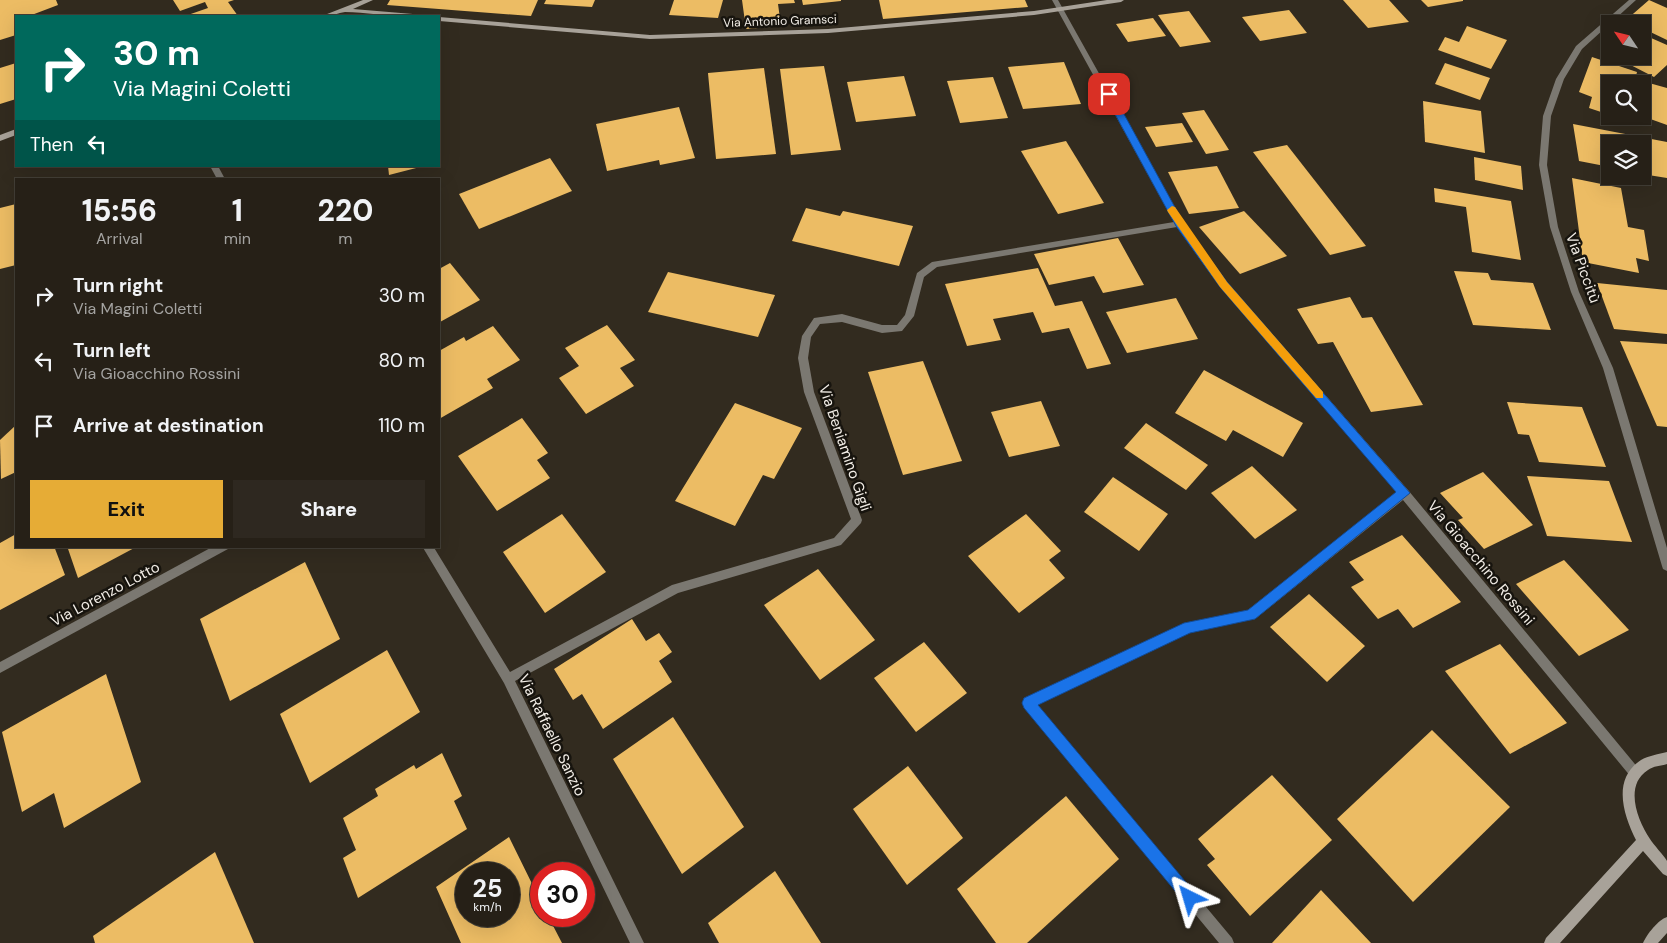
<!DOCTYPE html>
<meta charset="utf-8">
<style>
body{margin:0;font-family:"DM Sans",sans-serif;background:#2e2820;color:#f1f3f6;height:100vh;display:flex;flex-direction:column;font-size:19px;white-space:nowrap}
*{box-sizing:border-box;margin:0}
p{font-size:16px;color:#a4a3a1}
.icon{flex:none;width:28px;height:28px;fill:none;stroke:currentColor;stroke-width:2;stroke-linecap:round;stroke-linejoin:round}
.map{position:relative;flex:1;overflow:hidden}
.details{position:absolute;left:15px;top:178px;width:425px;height:370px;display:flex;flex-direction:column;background:#262017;border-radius:0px;box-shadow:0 5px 20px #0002,0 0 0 1px #423e36}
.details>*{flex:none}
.hud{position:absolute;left:15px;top:15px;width:425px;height:152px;border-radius:0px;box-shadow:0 5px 20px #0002,0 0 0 1px #423e36;background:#00695c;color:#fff;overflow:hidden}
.needle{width:32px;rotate:305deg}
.buttons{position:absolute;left:1601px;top:15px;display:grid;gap:10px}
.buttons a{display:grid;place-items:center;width:50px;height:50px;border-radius:0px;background:#262017;box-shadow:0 5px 20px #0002,0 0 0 1px #423e36;font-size:25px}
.speed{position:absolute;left:455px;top:862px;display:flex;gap:10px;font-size:25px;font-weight:700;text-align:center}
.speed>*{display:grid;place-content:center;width:65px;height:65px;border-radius:50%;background:#262017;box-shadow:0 5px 20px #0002,0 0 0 1px #423e36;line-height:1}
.speed small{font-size:12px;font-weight:400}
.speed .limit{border:8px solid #d22;background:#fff;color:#111}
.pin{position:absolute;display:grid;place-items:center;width:42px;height:42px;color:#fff;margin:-21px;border-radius:10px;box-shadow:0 2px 8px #0006}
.me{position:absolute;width:55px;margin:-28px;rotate:320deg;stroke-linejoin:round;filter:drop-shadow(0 0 4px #0008)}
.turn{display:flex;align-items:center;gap:18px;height:105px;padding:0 15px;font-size:22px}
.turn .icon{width:65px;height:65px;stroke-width:2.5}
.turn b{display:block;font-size:35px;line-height:42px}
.then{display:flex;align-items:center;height:48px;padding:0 15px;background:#0003;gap:10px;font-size:19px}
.eta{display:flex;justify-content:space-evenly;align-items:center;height:85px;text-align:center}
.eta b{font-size:30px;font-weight:800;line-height:35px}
.primary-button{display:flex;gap:10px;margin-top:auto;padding:10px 15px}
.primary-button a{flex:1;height:58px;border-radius:0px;background:#e6ac36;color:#111;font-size:20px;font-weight:800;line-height:58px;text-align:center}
.primary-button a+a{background:#2e2820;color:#f1f3f6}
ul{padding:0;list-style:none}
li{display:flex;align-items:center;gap:15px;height:65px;padding:0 15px}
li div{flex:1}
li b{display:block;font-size:19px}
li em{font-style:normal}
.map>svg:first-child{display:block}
</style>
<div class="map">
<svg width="1667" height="943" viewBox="0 0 1667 943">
<rect width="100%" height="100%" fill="#322b1f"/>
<g fill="#ecbc64" fill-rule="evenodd">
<polygon points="0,0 56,0 58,5 29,16 16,16 16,35 0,40"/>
<polygon points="173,0 234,0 228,2 238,16 185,16 208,8 205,2 180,11"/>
<polygon points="390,0 538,0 531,16 387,5"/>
<polygon points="546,0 595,0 592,7 544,4"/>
<polygon points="674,0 723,0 718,18 669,15"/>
<polygon points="742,0 794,0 795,3 778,4 781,26 746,29"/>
<polygon points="802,0 841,0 841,1 803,5"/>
<polygon points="879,0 1025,0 1028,7 883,19"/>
<polygon points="1343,0 1389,0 1409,22 1368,28"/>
<polygon points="1421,0 1463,0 1463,1 1428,7"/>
<polygon points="1649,0 1667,8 1667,40 1642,28 1642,24 1633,24 1626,20"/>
<polygon points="1289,10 1307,33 1260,41 1242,17"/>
<polygon points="1189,11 1211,42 1180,47 1158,15"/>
<polygon points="1153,18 1166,36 1128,42 1116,24"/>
<polygon points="1467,26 1507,40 1491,69 1438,50 1445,37 1459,42"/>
<polygon points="1642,34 1667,45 1667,65 1654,77 1615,57 1642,56"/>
<polygon points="1592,57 1637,72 1634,84 1610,84 1610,115 1589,108 1592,97 1579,92"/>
<polygon points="1064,62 1081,104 1023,109 1008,67"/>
<polygon points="16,63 16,99 0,104 0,68"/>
<polygon points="1445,63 1490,78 1480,100 1435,84"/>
<polygon points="824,66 841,150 791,155 780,69"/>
<polygon points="764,68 776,154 716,159 708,73"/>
<polygon points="904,76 916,116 856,122 847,82"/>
<polygon points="993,77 1008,118 960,123 947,81"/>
<polygon points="1649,83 1667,88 1667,125 1642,116 1642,102"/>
<polygon points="1423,101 1481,111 1485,153 1425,142"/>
<polygon points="679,107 695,158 660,165 659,160 607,171 596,124"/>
<polygon points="1204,110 1229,150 1206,154 1182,113"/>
<polygon points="1182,123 1193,142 1156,147 1145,127"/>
<polygon points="1573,124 1667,142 1667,178 1642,174 1642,144 1610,144 1610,167 1579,161"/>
<polygon points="1066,141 1104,203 1058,214 1021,151"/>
<polygon points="1287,145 1366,246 1330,255 1253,152"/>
<polygon points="1474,157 1521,166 1523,190 1475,180"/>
<polygon points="550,158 572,191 479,229 459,194"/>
<polygon points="388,166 420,166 420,167 389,175"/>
<polygon points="1217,166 1239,208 1189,214 1168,172"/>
<polygon points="1572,178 1621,188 1628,227 1644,230 1649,261 1636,258 1639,273 1583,262"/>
<polygon points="1434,188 1511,201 1521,260 1472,252 1466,207 1435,202"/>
<polygon points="16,204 16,265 0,269 0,208"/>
<polygon points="806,208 840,216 843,211 913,226 899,266 792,241"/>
<polygon points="1244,211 1287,256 1240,274 1199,227"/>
<polygon points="1118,238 1144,285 1103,293 1094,276 1049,285 1034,254"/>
<polygon points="450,263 480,300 440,322 439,269"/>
<polygon points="1038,268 1055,306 1082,301 1111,364 1087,369 1069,328 1042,333 1033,312 993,319 1001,340 967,346 945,284"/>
<polygon points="1454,271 1488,273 1491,280 1533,283 1551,330 1473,325"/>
<polygon points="668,272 775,295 758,337 648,312"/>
<polygon points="1597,283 1667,290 1667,334 1614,329"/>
<polygon points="1350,297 1362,318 1372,317 1423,405 1371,412 1333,342 1318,344 1297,309"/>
<polygon points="1176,298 1198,339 1127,353 1106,312"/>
<polygon points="607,325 635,360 620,368 634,386 586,414 559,378 579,366 565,348"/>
<polygon points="493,326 520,360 487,379 493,388 439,419 439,351 464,337 466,341"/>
<polygon points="1620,341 1667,344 1667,427 1657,426"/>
<polygon points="923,361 962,461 903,475 868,372"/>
<polygon points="1204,370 1303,423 1283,457 1233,430 1226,441 1175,413"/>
<polygon points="1041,401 1060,446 1009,457 991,412"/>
<polygon points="1507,402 1582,407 1606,467 1539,462 1529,435 1518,434"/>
<polygon points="735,403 802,428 774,479 763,475 735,526 675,501"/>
<polygon points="522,418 548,453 537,460 550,478 497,511 458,456"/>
<polygon points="1146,423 1208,465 1186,490 1124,448"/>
<polygon points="16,425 16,472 1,479 0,440"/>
<polygon points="1252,466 1297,510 1255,539 1211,493"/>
<polygon points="1483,472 1533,525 1484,549 1458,520 1463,518 1440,493"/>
<polygon points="1527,476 1609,481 1632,542 1547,536"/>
<polygon points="1113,477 1168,514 1139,551 1084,512"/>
<polygon points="562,514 606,572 545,613 503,552"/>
<polygon points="1026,514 1061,551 1049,560 1065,578 1019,613 968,556"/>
<polygon points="16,534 16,546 54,546 65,575 0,610 0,543"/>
<polygon points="1402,535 1461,602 1413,628 1398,609 1378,619 1351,587 1364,580 1349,562"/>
<polygon points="67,546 138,546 78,578"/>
<polygon points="1564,560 1629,630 1579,656 1516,584"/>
<polygon points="305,562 340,639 230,701 200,619"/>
<polygon points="818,569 875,640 820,680 764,605"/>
<polygon points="1309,594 1365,646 1327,682 1270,627"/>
<polygon points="632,619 646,641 659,633 672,652 659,661 672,682 603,729 582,694 573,700 554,669"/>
<polygon points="924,642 967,693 916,732 874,678"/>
<polygon points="1500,644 1567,723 1510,754 1445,671"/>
<polygon points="387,650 420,712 310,783 280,714"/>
<polygon points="106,674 141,782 64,828 54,793 22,812 2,732"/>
<polygon points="673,717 744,827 682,874 613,759"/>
<polygon points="1432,730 1510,807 1413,902 1337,819"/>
<polygon points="442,753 462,796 454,801 467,829 358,898 343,858 356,850 343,818 378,796 375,789 414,765 416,769"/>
<polygon points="908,766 963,838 907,885 853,809"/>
<polygon points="1272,775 1332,840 1250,916 1207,865 1215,859 1198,839"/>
<polygon points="1066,796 1119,859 1027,943 996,943 957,889"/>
<path d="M509 837 541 902V916H548L562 943H461L436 887ZM466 874H509V916H466Z"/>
<polygon points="215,852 254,943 95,943 93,936"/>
<polygon points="775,871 821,943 719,943 708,923"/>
<polygon points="1321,890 1371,943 1272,943"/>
</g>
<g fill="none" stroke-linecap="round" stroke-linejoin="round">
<g fill="#7b7871" fill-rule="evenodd">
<polygon points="1052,0 1058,0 1182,222 1227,282 1408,490 1639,769 1641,773 1639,777 1635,779 1631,777 1403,500 1255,619 1190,632 1037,705 1232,938 1234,943 1219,943 1024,707 1022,703 1024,699 1185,623 1248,610 1397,492 1221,286 1177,227 937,267 924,277 914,316 902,331 882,333 842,322 820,324 811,337 808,358 814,392 862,520 861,523 841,545 678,593 515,681 644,943 630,943 504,683 422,546 433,546 510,672 672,585 834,538 851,519 804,392 798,358 802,336 814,318 842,314 882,325 897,325 905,315 917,273 932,262 1174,222"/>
<polygon points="1629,0 1636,0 1582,49 1564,79 1551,116 1547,165 1558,227 1579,292 1613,368 1667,548 1667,571 1663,569 1662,566 1603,368 1571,292 1550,227 1539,165 1543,116 1556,79 1576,46"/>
<polygon points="210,166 218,166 225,179 217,179"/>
<polygon points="214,546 229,546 228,549 0,673 0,662"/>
</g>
<g fill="#a8a299" fill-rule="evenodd">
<path d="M363 0H373L353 9 413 14 417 16C393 18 369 12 345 12 337 13 331 17 322 16Z"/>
<polygon points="1107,0 1124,0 1121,2 1034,15 828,33 650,39 439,21 439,17 650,35 828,29 1034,11"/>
<polygon points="16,129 16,135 0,141 0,135"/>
<path d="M1667 752V764C1661 766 1653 766 1648 770 1624 785 1637 820 1650 839 1653 844 1665 857 1667 861 1667 864 1667 872 1667 876L1663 874 1643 851 1560 943H1544L1546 938 1636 840C1623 814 1612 779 1641 760 1648 756 1659 754 1667 752Z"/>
<path d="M1667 917V933L1658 943H1643C1647 934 1658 920 1667 917Z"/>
</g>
</g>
<polygon fill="#1a73e8" stroke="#114b97" points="1109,91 1113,94 1183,222 1227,282 1410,493 1255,619 1190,633 1038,705 1195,893 1197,898 1195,903 1190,905 1185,903 1024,708 1022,703 1024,698 1184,623 1248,610 1396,492 1220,287 1176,226 1104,94"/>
<polygon fill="#f59e0b" points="1172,206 1175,207 1227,282 1323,392 1323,398 1316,398 1220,287 1168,212 1167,210"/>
<g text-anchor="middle" stroke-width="5" stroke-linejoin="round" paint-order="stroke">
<g font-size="12" fill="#f3eee7" stroke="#17140e">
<text transform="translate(780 21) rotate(-2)" y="4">Via Antonio Gramsci</text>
</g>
<g font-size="15" fill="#f3eee7" stroke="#17140e">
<text transform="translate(1583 268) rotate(70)" y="5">Via Piccitù</text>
<text transform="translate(845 448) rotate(71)" y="5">Via Beniamino Gigli</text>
<text transform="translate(1481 563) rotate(50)" y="5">Via Gioacchino Rossini</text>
<text transform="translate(105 594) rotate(-28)" y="5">Via Lorenzo Lotto</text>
<text transform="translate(552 735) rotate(64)" y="5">Via Raffaello Sanzio</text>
</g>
</g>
</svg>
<div class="buttons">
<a><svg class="needle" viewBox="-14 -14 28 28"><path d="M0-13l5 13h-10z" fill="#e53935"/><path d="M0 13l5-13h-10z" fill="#a4a3a1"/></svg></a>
<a><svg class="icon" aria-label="search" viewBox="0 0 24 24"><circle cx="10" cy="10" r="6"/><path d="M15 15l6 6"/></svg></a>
<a><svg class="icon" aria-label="layers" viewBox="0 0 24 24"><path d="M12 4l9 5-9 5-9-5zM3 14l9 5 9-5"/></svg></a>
</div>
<div class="speed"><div>25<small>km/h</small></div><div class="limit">30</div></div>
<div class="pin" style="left:1109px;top:94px;background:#d93025"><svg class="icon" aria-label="arrive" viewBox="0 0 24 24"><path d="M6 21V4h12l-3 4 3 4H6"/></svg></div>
<svg class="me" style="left:1190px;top:898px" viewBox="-20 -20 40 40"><path d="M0-17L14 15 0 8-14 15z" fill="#1a73e8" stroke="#fff" stroke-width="4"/></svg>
<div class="hud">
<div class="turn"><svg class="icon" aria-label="right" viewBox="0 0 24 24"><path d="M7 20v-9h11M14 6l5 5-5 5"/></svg><div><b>30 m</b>Via Magini Coletti</div></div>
<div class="then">Then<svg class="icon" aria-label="left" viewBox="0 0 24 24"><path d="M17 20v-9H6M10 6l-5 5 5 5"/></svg></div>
</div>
<section class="details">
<div class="eta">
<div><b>15:56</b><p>Arrival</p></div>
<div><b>1</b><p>min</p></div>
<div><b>220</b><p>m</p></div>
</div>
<ul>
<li><svg class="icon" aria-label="right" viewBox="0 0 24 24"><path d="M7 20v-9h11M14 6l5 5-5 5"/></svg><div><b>Turn right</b><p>Via Magini Coletti</p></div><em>30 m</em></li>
<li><svg class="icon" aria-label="left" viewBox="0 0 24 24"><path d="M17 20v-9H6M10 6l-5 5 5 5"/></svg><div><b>Turn left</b><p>Via Gioacchino Rossini</p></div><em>80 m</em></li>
<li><svg class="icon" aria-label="arrive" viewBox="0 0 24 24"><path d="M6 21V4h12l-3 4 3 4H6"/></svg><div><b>Arrive at destination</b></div><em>110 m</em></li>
</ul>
<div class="primary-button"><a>Exit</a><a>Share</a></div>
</section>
</div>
